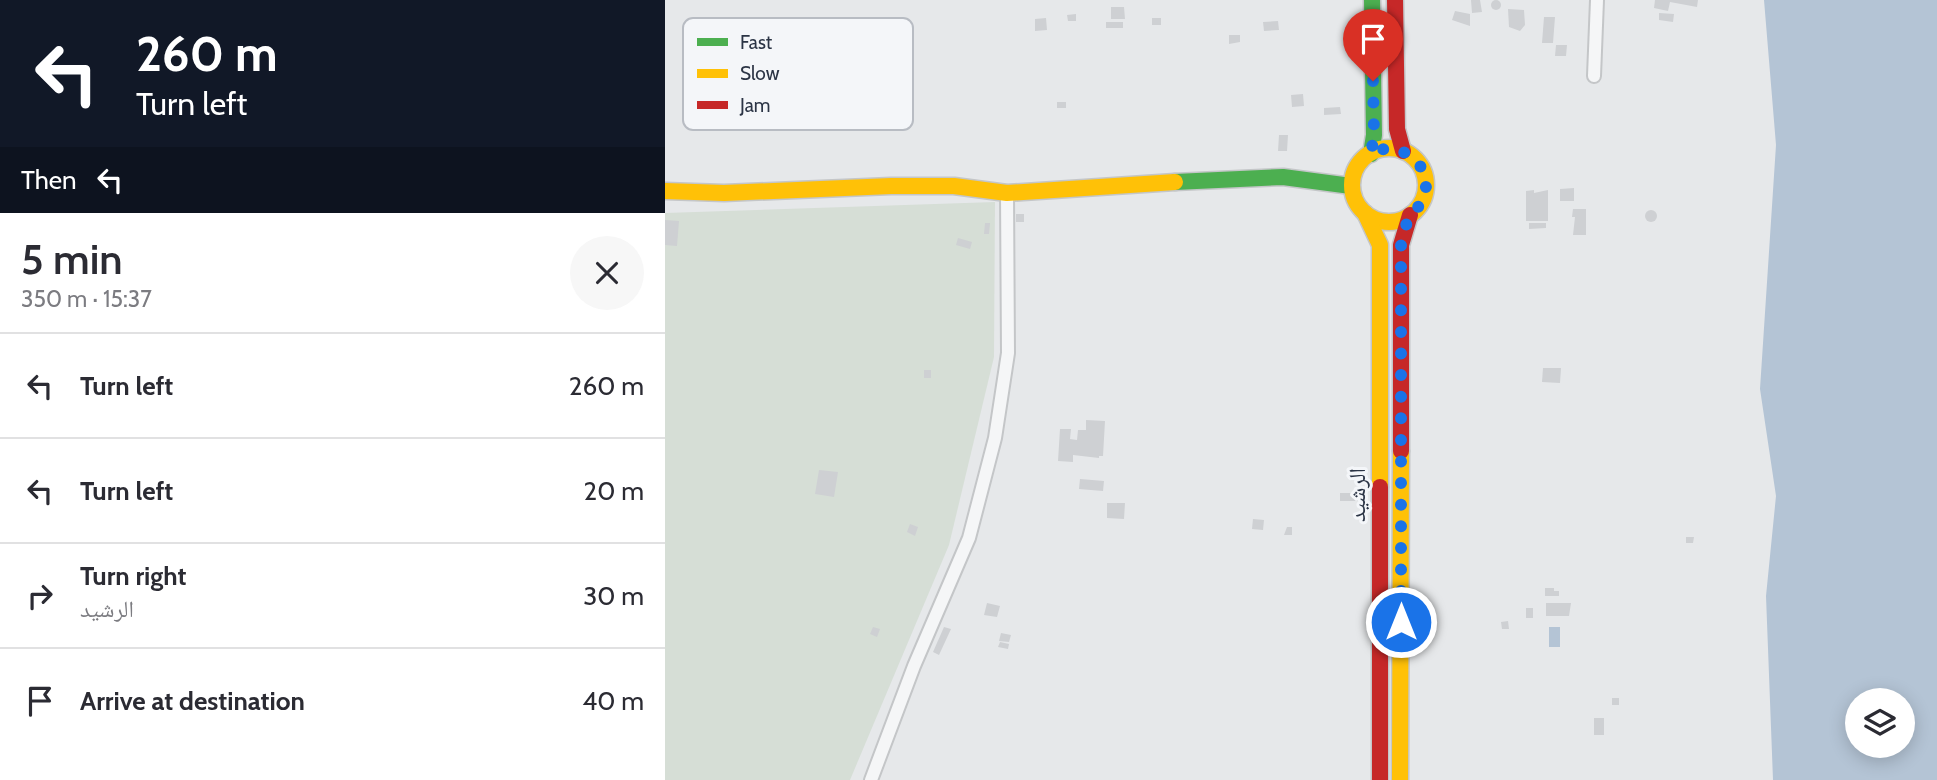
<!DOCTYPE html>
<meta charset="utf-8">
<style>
body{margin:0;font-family:Cabin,"Noto Naskh Arabic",sans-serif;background:#f7f7f7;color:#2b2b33;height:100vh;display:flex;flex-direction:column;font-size:26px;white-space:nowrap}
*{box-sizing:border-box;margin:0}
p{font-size:23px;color:#7c7c81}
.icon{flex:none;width:38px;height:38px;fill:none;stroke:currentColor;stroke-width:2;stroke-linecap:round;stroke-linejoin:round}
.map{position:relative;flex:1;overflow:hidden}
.side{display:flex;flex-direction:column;background:#fff;width:665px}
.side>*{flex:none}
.hud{background:#111827;color:#fff;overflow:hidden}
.buttons{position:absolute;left:1180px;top:688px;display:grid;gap:14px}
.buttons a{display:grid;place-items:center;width:70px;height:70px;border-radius:50%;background:#fff;box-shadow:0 4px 18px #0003;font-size:35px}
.pin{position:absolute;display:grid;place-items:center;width:60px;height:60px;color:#fff;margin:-72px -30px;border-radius:50% 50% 50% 0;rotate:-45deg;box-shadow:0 0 7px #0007}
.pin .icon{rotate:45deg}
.me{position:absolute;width:77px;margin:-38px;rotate:0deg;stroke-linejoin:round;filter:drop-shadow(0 0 5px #0008)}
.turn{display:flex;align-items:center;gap:24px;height:147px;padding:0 21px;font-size:32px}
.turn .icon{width:91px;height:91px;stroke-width:2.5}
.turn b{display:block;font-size:49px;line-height:60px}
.then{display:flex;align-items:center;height:66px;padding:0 21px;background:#0003;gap:14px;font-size:26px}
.round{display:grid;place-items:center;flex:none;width:74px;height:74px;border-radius:37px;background:#f7f7f7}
.overview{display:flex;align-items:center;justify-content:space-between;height:119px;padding:0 21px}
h1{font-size:42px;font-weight:600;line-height:52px}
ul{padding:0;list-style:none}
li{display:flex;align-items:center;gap:21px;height:105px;padding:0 21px;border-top:2px solid #e1e1e2}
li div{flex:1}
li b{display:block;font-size:26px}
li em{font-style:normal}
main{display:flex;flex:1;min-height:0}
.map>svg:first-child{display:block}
</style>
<main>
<section class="side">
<div class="hud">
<div class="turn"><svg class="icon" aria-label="left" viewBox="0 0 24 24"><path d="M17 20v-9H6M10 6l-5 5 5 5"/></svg><div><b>260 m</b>Turn left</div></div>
<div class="then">Then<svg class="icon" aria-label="left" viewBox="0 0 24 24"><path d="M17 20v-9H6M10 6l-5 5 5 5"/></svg></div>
</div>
<div class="overview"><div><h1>5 min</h1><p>350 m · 15:37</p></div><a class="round"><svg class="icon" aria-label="close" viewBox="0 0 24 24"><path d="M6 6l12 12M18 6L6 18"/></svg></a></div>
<ul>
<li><svg class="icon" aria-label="left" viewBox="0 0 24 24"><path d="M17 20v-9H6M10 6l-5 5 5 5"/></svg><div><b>Turn left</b></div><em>260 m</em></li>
<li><svg class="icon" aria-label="left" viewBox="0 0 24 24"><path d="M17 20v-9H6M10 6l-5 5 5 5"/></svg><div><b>Turn left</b></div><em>20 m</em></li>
<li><svg class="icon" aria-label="right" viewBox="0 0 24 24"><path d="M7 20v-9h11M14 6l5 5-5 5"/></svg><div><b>Turn right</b><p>الرشيد</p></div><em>30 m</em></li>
<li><svg class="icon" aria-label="arrive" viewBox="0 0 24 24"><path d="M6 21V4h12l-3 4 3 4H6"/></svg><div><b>Arrive at destination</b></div><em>40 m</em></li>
</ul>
</section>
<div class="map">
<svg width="1272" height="780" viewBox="0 0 1272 780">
<rect width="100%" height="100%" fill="#e6e8ea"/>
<polygon fill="#d6ded6" points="330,202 329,357 284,545 185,780 0,780 0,213"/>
<g fill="#b4c4d5" fill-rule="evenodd">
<path d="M1099 0H1272V780H1108L1101 596 1111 496 1095 389 1111 145ZM1237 700V746H1192V700Z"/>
<rect x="884" y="627" width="11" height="20"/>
</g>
<g fill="#ced0d3">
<polygon points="806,0 815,0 817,12 807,13"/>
<polygon points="990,0 1033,0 1032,7 1005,2 1003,11 989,8"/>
<circle cx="831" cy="5" r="5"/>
<polygon points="446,7 459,7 460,19 446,19"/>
<polygon points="843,9 859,10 860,25 855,31 844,27"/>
<polygon points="790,11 805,14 805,26 787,20"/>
<polygon points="994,13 1009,14 1008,22 994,20"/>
<polygon points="411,14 411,21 403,21 402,15"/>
<polygon points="879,17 890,17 888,43 877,43"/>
<polygon points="381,18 382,30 370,31 370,19"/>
<rect x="487" y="18" width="9" height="7"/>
<polygon points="613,21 614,30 599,31 598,22"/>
<rect x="441" y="22" width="17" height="6"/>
<polygon points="564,35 575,35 575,42 564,44"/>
<polygon points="891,45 902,45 901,56 890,56"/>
<polygon points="638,94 639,106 627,107 626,95"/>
<rect x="392" y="102" width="9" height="6"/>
<polygon points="675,107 676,114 659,115 659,108"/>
<polygon points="614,135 623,135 622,151 613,151"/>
<polygon points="909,188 909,201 895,201 895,189"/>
<polygon points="869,190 869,193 883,190 883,221 861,221 861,191"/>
<polygon points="908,209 921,209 921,235 908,235 910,217 907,217"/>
<circle cx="986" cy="216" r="6"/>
<rect x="351" y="214" width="8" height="8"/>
<polygon points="0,220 14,221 12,246 0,245"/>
<polygon points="320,223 325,223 324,234 319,234"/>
<polygon points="864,223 881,223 881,228 864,229"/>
<polygon points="293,238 307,242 305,249 291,245"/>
<polygon points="878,368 896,368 895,383 877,382"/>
<rect x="259" y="370" width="7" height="8"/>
<polygon points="421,420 440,421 438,456 434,456 434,458 408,455 408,462 393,461 395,429 406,429 405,439 412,440 413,430 421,430"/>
<polygon points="154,470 173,472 169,497 150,494"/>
<polygon points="415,479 439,481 438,491 414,489"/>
<rect x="675" y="493" width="24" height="8"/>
<polygon points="442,503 460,503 459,519 442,518"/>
<polygon points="588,519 599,520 598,530 587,529"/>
<polygon points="245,524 253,527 250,536 242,532"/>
<polygon points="622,527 627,527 627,535 619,535"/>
<polygon points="1021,537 1029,537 1028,543 1021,543"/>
<polygon points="880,588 889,588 889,591 894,591 894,596 880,596"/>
<polygon points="322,603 335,606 332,617 319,615"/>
<polygon points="881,603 906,603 904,616 881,616"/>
<rect x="861" y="608" width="7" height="10"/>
<polygon points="843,621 844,629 837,629 836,622"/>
<polygon points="208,627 215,629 212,637 205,634"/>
<polygon points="279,627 286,629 274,655 268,652"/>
<polygon points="336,633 346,635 344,642 334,641"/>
<polygon points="335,642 344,644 343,649 333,647"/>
<rect x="947" y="698" width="7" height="7"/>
<rect x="929" y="718" width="10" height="17"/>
</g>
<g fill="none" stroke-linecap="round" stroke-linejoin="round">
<defs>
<g id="street">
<polyline points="929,76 932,0"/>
<polyline points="206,780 249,666 304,538 330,438 343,353 342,193"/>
</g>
<g id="fast">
<polyline points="706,154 709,135 707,0"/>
<polyline points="510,182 618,177 686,186"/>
</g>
<g id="slow">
<circle cx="724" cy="185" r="37"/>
<polyline points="0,191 59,193 226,186 289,186 342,193 510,182"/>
<polyline points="700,213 715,245 715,487"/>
<polyline points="735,780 736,451"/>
</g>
<g id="jam">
<polyline points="730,0 732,129 738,151"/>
<polyline points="736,451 736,245 745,215"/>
<polyline points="715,487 715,780"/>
</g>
</defs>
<use href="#street" stroke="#c4c6c8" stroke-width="16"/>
<use href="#fast" stroke="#c4c6c8" stroke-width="19"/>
<use href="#slow" stroke="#c4c6c8" stroke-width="19"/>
<use href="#jam" stroke="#c4c6c8" stroke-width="19"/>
<use href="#street" stroke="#f5f6f7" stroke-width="12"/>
<use href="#fast" stroke="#4caf50" stroke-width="16"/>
<use href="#slow" stroke="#ffc107" stroke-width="16"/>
<use href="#jam" stroke="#c62828" stroke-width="16"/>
</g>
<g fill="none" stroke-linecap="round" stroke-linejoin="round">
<path stroke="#1a73e8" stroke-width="12" stroke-dasharray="0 21.6" d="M708 81 709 135 706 154C717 147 731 147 742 154 759 163 766 184 757 201 754 208 747 212 744 218 740 226 738 236 736 245V622"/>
</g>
<g text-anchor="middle" stroke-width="6" stroke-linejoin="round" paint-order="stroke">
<g font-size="23" fill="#2b3445" stroke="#f4f6f9">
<text transform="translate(692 495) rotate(-90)" y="8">الرشيد</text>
</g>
</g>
<rect x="18" y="18" width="230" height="112" rx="10" fill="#f4f6f9" stroke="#b8bcc3" stroke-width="2"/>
<rect x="32" y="38" width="31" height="8" fill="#4caf50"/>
<rect x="32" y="69" width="31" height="9" fill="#ffc107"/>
<rect x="32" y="101" width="31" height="8" fill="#c62828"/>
<g font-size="19" fill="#2b3445">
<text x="75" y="49">Fast</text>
<text x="75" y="80">Slow</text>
<text x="75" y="112">Jam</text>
</g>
</svg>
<div class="buttons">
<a><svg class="icon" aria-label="layers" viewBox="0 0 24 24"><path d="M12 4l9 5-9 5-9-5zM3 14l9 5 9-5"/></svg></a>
</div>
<div class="pin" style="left:708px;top:81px;background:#d93025"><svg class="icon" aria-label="arrive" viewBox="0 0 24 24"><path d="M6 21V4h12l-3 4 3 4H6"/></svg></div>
<svg class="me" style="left:736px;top:622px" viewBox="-20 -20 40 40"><circle r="17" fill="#1a73e8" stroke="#fff" stroke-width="3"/><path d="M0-11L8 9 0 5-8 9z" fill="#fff"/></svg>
</div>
</main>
